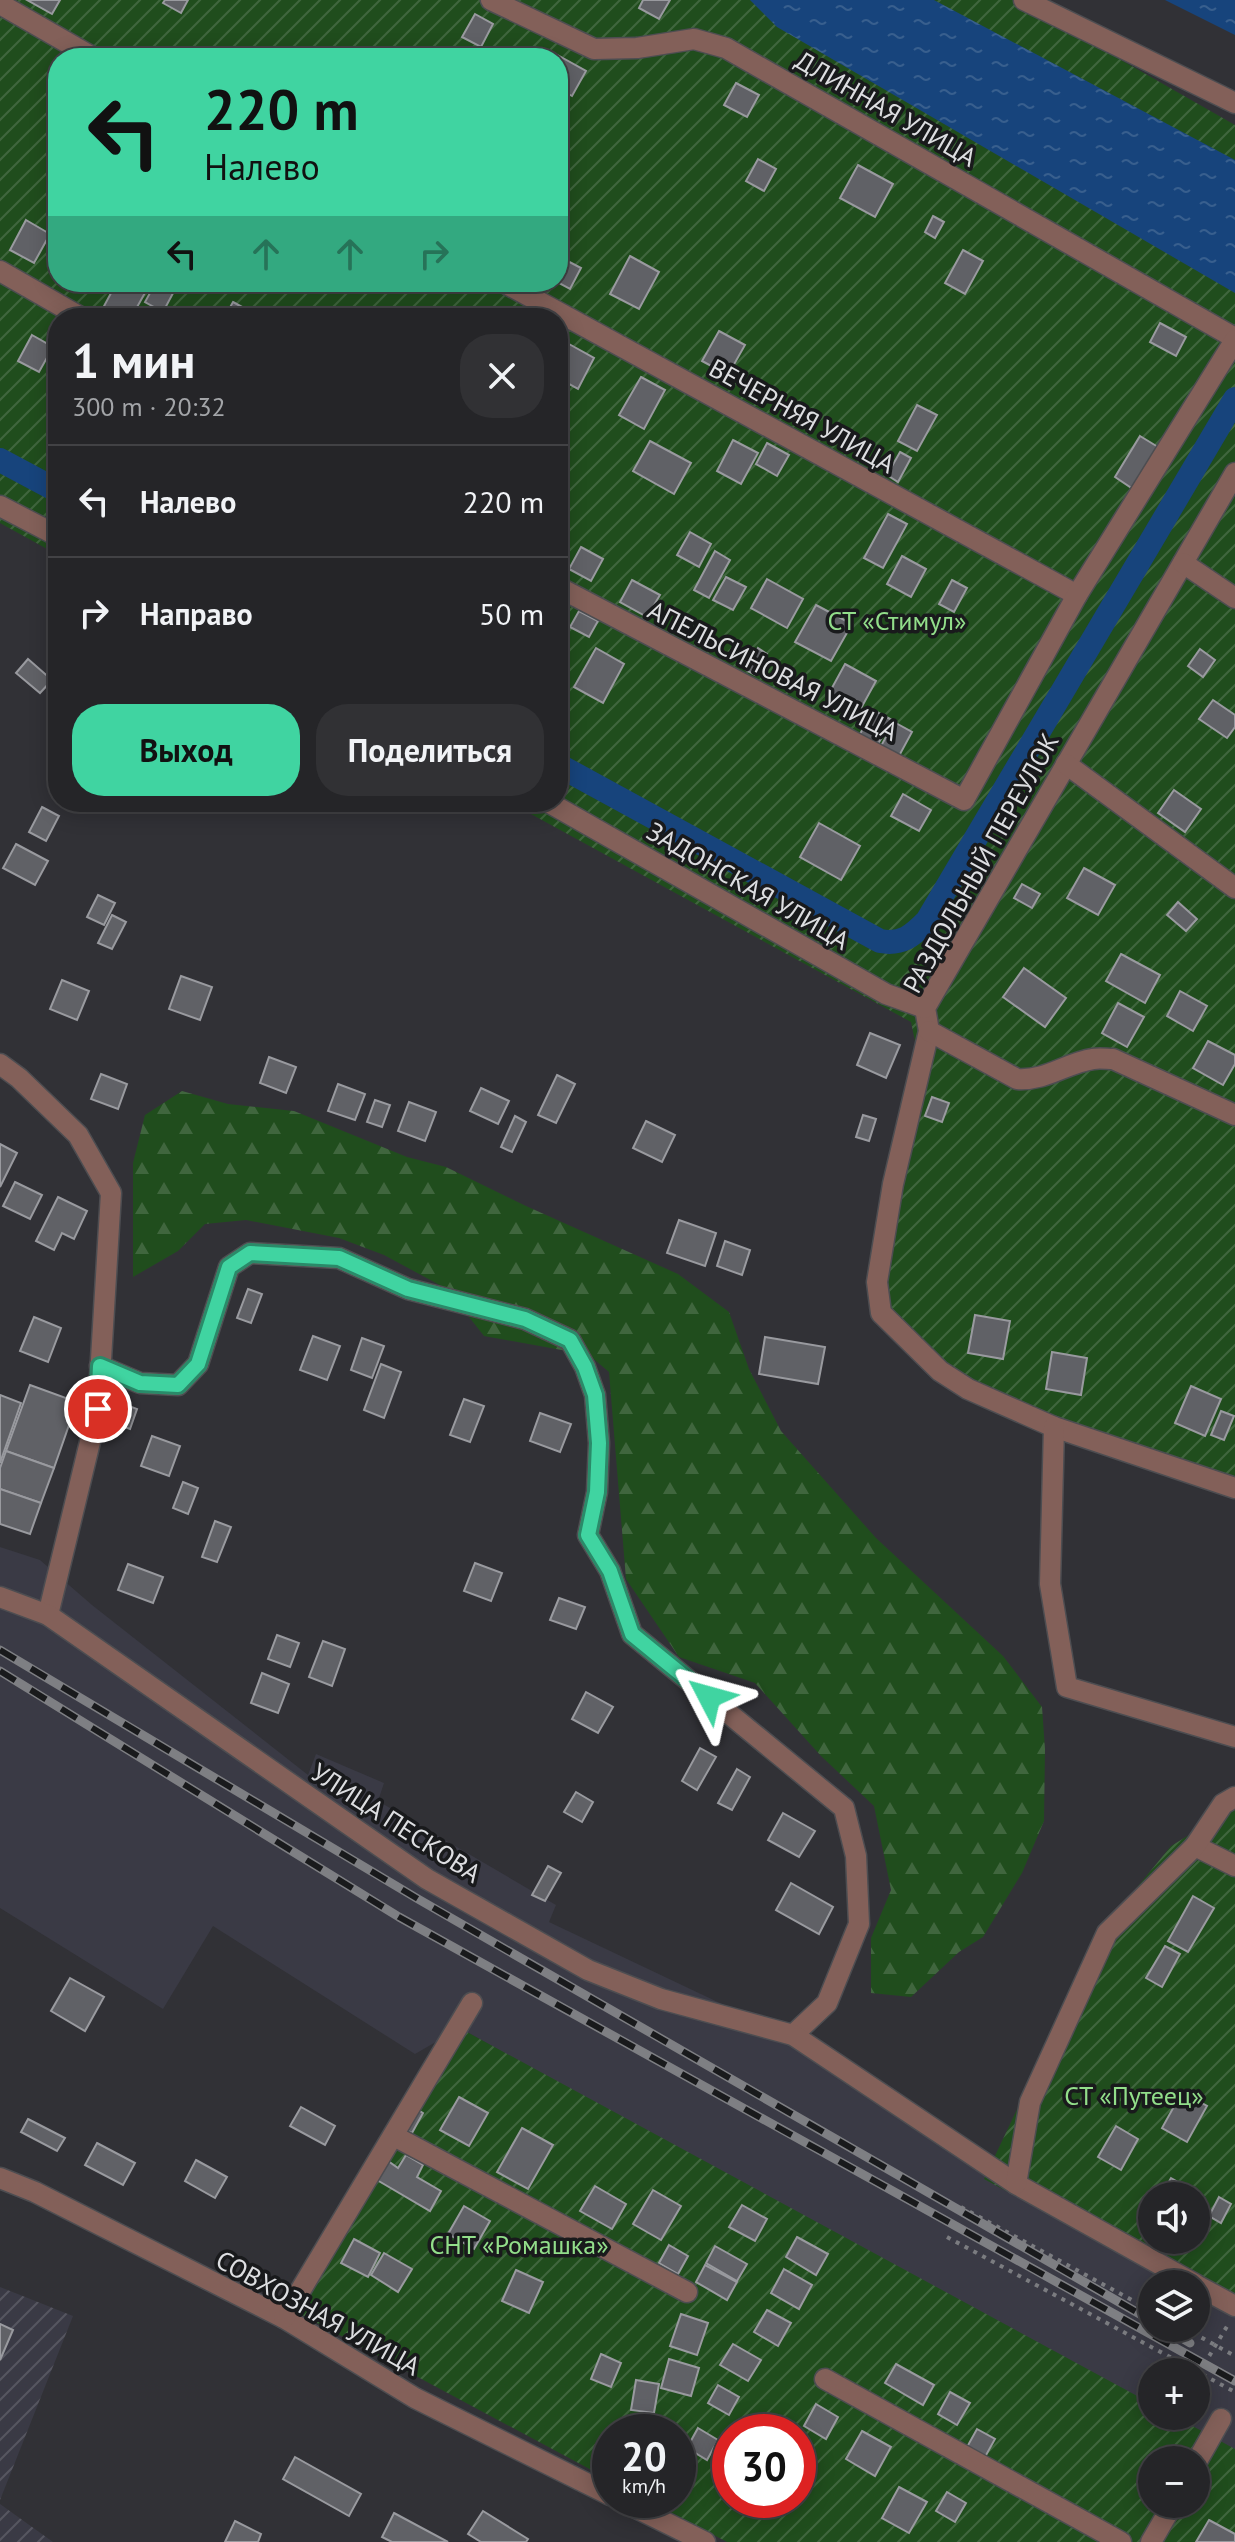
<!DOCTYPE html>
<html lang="ru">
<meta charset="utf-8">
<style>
body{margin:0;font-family:"PT Sans",sans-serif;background:#313134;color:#f1f3f6;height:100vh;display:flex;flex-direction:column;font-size:30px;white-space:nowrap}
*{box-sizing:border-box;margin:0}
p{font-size:26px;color:#a3a5a8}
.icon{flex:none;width:44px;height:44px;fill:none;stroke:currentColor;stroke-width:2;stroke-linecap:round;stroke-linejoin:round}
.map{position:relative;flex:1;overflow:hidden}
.panel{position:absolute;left:48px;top:308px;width:520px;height:504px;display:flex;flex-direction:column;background:#252528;border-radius:32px;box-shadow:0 4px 20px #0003,0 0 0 2px #424245}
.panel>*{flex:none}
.guide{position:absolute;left:48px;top:48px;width:520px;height:244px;border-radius:32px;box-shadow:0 4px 20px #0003,0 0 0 2px #424245;background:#40d4a1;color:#111;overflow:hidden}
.controls{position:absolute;left:1138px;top:2182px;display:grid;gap:16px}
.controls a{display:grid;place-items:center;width:72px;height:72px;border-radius:50%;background:#252528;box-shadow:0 4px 20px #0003,0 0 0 2px #424245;font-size:40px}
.speed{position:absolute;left:592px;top:2414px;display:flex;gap:16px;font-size:40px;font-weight:700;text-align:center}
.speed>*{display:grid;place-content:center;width:104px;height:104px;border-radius:50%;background:#252528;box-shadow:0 4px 20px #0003,0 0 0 2px #424245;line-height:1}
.speed small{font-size:20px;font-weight:400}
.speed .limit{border:12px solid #d22;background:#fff;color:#111}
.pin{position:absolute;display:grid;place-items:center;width:68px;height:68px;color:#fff;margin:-34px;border:4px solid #fff;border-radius:50%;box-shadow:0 2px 8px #0007}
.me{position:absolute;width:88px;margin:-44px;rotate:309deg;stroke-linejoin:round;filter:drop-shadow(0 0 6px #0008)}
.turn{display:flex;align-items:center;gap:28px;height:168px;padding:0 24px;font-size:36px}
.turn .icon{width:104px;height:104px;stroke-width:2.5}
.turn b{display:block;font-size:56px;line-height:68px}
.lanes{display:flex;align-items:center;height:76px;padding:0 24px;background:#0003;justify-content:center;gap:40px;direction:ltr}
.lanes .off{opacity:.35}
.round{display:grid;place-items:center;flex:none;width:84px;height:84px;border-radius:32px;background:#313134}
.summary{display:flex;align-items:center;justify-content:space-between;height:136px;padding:0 24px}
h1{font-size:48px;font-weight:700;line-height:60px}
.button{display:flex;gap:16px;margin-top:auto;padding:16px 24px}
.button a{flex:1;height:92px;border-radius:32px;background:#40d4a1;color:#111;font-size:32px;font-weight:700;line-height:92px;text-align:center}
.button a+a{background:#313134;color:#f1f3f6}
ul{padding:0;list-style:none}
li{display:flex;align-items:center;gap:24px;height:112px;padding:0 24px;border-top:2px solid #424245}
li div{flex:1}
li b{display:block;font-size:30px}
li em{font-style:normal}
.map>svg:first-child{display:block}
</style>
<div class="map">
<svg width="1235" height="2542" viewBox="0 0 1235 2542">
<defs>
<pattern id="industrial-furrows" width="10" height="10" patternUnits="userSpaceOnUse" patternTransform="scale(2)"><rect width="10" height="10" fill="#3a3a45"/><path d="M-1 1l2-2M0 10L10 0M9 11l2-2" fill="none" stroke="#565660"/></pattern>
<pattern id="forest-firs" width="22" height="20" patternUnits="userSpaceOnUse" patternTransform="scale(2)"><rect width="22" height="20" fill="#204d1d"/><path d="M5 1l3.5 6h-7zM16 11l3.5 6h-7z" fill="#40663e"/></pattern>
<pattern id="garden-furrows" width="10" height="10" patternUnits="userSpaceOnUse" patternTransform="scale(2)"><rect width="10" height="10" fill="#204d1d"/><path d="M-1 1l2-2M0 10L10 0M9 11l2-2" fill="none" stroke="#40663e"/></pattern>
<pattern id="water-ripples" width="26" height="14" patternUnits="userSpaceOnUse" patternTransform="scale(2)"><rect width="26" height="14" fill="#17447c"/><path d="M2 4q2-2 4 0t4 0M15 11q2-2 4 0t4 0" fill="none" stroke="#385f8e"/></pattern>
</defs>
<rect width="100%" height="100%" fill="#313136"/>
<path fill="#3a3a45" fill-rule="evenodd" d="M0 1547 40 1560 92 1605 308 1775 316 1754 384 1783 378 1801 556 1905 549 1922 762 2023 791 2022 1015 2193 1182 2284H1152V2328H1196V2291L1235 2313V2464L460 2028 415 2054 213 1926 163 2009 0 1908ZM1152 2372H1196V2416H1152Z"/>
<g fill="url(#industrial-furrows)">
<polygon points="0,2287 73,2316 0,2500"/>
<polygon points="0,2504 53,2542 0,2542"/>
</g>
<polygon fill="url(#forest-firs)" points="182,1091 228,1104 294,1111 407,1157 446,1167 526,1206 678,1274 729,1312 749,1369 781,1431 876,1538 1003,1656 1042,1707 1045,1749 1044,1821 1022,1873 983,1937 959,1952 911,1997 871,1993 871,1938 891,1890 874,1806 821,1756 755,1683 679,1657 626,1579 609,1372 589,1355 484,1336 447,1289 384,1255 339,1238 246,1220 205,1224 178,1251 133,1277 133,1163 145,1115"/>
<g fill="url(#garden-furrows)" fill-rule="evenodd">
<path d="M0 0H1016L1235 125V1497L1032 1423 911 1347 879 1303 917 1051 911 1022 509 802H558V318H58V555L0 523ZM58 58H558V282H58Z"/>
<path d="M1235 1807V2316L984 2179 1102 1930 1171 1846ZM1152 2196H1196V2240H1152Z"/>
<path d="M454 2025 1152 2404V2416H1174L1235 2449V2542H727L648 2500H678V2432H610V2480L291 2309ZM730 2432H798V2500H730ZM1152 2460H1196V2504H1152Z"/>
</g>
<g fill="url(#water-ripples)">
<polygon points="750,0 934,0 1235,160 1235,293 777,27"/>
<polygon points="1165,0 1235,0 1235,35"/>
</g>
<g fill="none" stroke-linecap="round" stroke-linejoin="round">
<g stroke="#17447c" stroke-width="24">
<polyline points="0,460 58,491"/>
<path d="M558 765 880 941C902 945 912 936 927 921L1235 399"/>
</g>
</g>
<g fill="#606166" stroke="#999a9f" stroke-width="2">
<polygon points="27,0 60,0 52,14"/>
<polygon points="165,0 188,0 181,13 163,3"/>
<polygon points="643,0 670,0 659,19 639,8"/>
<polygon points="475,14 493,24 481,47 462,37"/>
<polygon points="552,52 586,71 572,96 558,88 558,58 549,58"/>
<polygon points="736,83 759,95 747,117 724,105"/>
<polygon points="758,159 776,169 764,191 746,181"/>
<polygon points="858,165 893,184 875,217 840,198"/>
<polygon points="933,216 944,222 935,238 925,232"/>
<polygon points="26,220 50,234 34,263 10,250"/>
<polygon points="963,250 983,261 965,294 945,283"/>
<polygon points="558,256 581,268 570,289 557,282"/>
<polygon points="630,256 659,272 639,309 610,294"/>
<polygon points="117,282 151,282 131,318 125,318 104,306"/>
<polygon points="156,282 179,282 163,312 145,302"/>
<polygon points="315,282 337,282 332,291"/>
<polygon points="233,302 253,313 250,318 224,318"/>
<polygon points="1160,323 1186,337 1176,356 1150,342"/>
<polygon points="719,331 745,345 728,375 702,361"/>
<polygon points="32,335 53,347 39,372 18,361"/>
<polygon points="569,344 594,358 578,389 558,378 558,364"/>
<polygon points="641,377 665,390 644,429 619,415"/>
<polygon points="917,405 937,415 917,451 898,441"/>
<polygon points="1140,436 1158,447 1133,489 1115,477"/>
<polygon points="733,440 758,453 741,484 717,471"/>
<polygon points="650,441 691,463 674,494 633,471"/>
<polygon points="767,443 789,455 777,476 756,464"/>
<polygon points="900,452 911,458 898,482 887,475"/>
<polygon points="888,514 907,524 883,568 864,558"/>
<polygon points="690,532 711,544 699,567 677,555"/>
<polygon points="581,547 603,559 591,581 569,569"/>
<polygon points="715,551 730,560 709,598 694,590"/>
<polygon points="902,556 926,569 911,597 887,584"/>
<polygon points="726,577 746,587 733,610 713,600"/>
<polygon points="767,579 803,599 787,628 751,608"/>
<polygon points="632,580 660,595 647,617 620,602"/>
<polygon points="952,580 967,588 954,612 939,604"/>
<polygon points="816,605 852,624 831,661 795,642"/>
<polygon points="579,611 598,621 589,637 570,627"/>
<polygon points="596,648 624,664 603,703 574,687"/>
<polygon points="758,648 767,654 755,675 746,670"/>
<polygon points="1200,649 1215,660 1203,677 1188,666"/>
<polygon points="28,659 52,680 40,693 16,673"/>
<polygon points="845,664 876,681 859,712 828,695"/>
<polygon points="1213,700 1235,715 1235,727 1227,738 1199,719"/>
<polygon points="873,710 892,720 878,744 860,734"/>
<polygon points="894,722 912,732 899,756 881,746"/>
<polygon points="1174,790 1201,809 1185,832 1158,813"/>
<polygon points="903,794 931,810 919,831 891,816"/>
<polygon points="42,807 59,816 46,841 29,832"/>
<polygon points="819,823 860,846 841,880 800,857"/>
<polygon points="16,844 48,861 35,885 3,868"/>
<polygon points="1084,868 1115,885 1098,915 1067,898"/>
<polygon points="1022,884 1040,894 1032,908 1014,898"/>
<polygon points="98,895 115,903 104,925 87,917"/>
<polygon points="1178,902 1197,919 1186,931 1167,915"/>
<polygon points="112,915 126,922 112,949 98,943"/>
<polygon points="1121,954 1160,975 1145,1003 1106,981"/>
<polygon points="1024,968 1066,998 1045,1027 1003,997"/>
<polygon points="181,976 212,987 200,1020 169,1009"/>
<polygon points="62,980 89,991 77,1020 50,1009"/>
<polygon points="1180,991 1207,1006 1193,1031 1167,1016"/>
<polygon points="1118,1003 1144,1017 1127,1047 1102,1033"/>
<polygon points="870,1033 900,1045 886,1078 857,1065"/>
<polygon points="1208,1041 1235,1055 1235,1064 1223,1085 1193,1068"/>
<polygon points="269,1057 296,1067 286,1093 260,1083"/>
<polygon points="101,1074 127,1084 118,1109 91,1099"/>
<polygon points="557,1075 575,1084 556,1123 538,1115"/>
<polygon points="338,1084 365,1094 355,1120 328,1111"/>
<polygon points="481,1088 509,1101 498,1124 470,1111"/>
<polygon points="932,1097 949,1103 942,1122 925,1116"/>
<polygon points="375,1100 390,1105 382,1127 367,1122"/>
<polygon points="409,1102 436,1112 425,1141 398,1131"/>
<polygon points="863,1115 876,1119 869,1141 856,1137"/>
<polygon points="515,1116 526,1122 512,1152 501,1147"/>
<polygon points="646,1121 675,1135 662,1162 633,1148"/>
<polygon points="0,1144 17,1153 0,1187"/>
<polygon points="15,1182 42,1195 30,1219 3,1206"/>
<polygon points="58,1197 87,1211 74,1239 62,1233 54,1250 36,1241"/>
<polygon points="679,1220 716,1233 705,1266 667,1253"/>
<polygon points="725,1241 750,1250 742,1275 717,1266"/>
<polygon points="248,1289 262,1294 251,1323 237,1318"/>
<polygon points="975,1315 1010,1321 1003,1359 968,1353"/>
<polygon points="34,1317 61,1328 48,1362 20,1351"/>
<polygon points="313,1336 340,1346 327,1380 300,1370"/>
<polygon points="765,1337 825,1347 818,1384 759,1374"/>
<polygon points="362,1338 384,1346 372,1378 351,1370"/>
<polygon points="1052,1352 1087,1358 1081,1395 1046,1389"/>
<polygon points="381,1364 401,1372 384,1418 364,1410"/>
<polygon points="30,1385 77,1402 54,1468 6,1451"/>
<polygon points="1191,1386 1221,1399 1205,1436 1175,1423"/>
<polygon points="0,1395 21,1403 0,1463"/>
<polygon points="464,1399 484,1406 470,1442 450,1435"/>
<polygon points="121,1403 137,1409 130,1429 113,1423"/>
<polygon points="1221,1411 1234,1416 1224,1440 1211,1435"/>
<polygon points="540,1413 571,1424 560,1452 530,1441"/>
<polygon points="152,1436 180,1446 169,1476 141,1466"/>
<polygon points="6,1451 54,1468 41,1503 0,1489 0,1468"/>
<polygon points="183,1482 198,1488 188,1514 173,1508"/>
<polygon points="0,1489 41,1503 30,1534 0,1524"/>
<polygon points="215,1521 231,1527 217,1562 202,1557"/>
<polygon points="475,1563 502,1573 491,1601 464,1591"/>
<polygon points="128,1564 163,1577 153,1603 118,1590"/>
<polygon points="559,1598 585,1607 576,1629 550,1620"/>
<polygon points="277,1635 299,1643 290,1667 268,1659"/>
<polygon points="323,1641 345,1649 332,1686 309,1677"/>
<polygon points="262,1673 289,1684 278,1713 251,1703"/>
<polygon points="586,1692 613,1707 598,1733 572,1719"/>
<polygon points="700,1748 716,1757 697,1790 682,1781"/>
<polygon points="737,1769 750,1777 732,1810 718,1803"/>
<polygon points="576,1792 593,1802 582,1822 564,1812"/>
<polygon points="783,1813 815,1831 799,1857 768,1840"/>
<polygon points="548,1866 561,1873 545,1901 532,1895"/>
<polygon points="791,1883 833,1907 819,1934 776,1910"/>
<polygon points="1193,1896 1214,1908 1188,1952 1168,1941"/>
<polygon points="1165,1946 1180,1954 1162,1987 1146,1978"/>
<polygon points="70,1978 104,1997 85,2031 51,2011"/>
<polygon points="1182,2092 1207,2106 1187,2142 1162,2128"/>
<polygon points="459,2097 488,2113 469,2146 440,2130"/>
<polygon points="301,2107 335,2126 325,2145 290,2126"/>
<polygon points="415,2108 423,2113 412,2133 403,2129"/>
<polygon points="28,2119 65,2138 57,2151 21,2132"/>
<polygon points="1116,2126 1138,2139 1121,2170 1098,2157"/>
<polygon points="522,2128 553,2145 528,2189 497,2172"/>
<polygon points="97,2143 135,2163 123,2185 85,2165"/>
<polygon points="406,2155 423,2165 417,2177 441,2191 430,2211 377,2180 388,2161 398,2168"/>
<polygon points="196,2160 227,2177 215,2198 185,2181"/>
<polygon points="1171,2178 1192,2190 1188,2196 1161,2196"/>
<polygon points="595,2186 626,2204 612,2229 580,2211"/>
<polygon points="653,2190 681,2206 661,2240 633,2224"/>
<polygon points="1219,2197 1231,2204 1221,2223 1209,2216"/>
<polygon points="742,2205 767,2219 755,2241 729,2227"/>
<polygon points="464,2206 490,2221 474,2249 448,2234"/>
<polygon points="797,2237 828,2254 816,2275 786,2257"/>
<polygon points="354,2239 380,2253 368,2277 341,2263"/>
<polygon points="669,2245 688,2256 678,2274 659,2263"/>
<polygon points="715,2246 747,2264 737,2281 706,2263"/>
<polygon points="384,2253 412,2269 398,2292 371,2275"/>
<polygon points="705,2265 737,2282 727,2300 696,2282"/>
<polygon points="784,2269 812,2285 799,2309 771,2293"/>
<polygon points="516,2270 543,2282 529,2313 502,2301"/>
<polygon points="767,2310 791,2323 778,2346 754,2332"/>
<polygon points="681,2314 708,2323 697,2355 670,2346"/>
<polygon points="0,2324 13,2330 0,2360"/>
<polygon points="733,2344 761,2360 748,2381 720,2365"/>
<polygon points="601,2354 621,2363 611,2387 591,2379"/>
<polygon points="669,2359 699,2368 691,2396 661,2388"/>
<polygon points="896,2364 934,2385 923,2405 885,2383"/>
<polygon points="636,2380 659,2384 654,2413 631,2410"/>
<polygon points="718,2385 739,2397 729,2415 708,2403"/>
<polygon points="950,2392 970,2403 957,2425 938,2414"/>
<polygon points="816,2404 838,2417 826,2439 804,2426"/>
<polygon points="698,2428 718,2440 707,2460 687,2448"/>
<polygon points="977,2429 995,2439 985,2457 967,2447"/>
<polygon points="862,2431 891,2447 875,2476 846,2459"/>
<polygon points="295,2457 361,2494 349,2516 283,2479"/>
<polygon points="899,2487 927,2502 909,2533 882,2518"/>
<polygon points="947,2492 966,2503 955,2522 936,2511"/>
<polygon points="483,2511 528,2539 526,2542 481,2542 468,2534"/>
<polygon points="394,2513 448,2542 392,2542 382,2537"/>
<polygon points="1209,2520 1235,2534 1235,2542 1196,2542"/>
<polygon points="235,2521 261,2534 258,2542 225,2542"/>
</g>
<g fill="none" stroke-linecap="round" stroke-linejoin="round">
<defs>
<g id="minor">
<polyline points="491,0 594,49 637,48 694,39 726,48 1235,338"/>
<polyline points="1024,0 1235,103"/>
<polyline points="0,4 94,58"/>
<polyline points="0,271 82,318"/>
<polyline points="503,282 1077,595"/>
<polyline points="1235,473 925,1008 929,1031 893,1184 877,1282 881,1313 940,1371 968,1389 1054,1427 1235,1488"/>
<polyline points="0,506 58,536"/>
<polyline points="1183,563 1235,598"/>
<polyline points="558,587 964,800 1077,595 1235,340"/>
<polyline points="1066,764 1235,888"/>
<polyline points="548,802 886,994 925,1008"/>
<path d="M929 1031 1017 1079C1046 1081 1066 1063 1093 1059 1099 1058 1107 1059 1113 1059L1235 1115"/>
<polyline points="0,1064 19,1078 78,1135 111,1193 98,1409 48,1615"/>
<polyline points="100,1366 140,1383 178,1385 198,1364 229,1267 250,1253 339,1258 408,1289 525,1319 570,1340 585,1367 595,1395 599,1443 597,1492 588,1535 610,1571 632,1634 844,1808 856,1856 859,1924 827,2003 793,2035"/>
<polyline points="1054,1427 1050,1584 1067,1687 1235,1737"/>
<polyline points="0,1597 48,1615 427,1879 588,1970 661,1999 793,2035 1016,2184 1195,2284"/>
<polyline points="1195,1846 1235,1866"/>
<polyline points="394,2136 687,2292"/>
<polyline points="0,2178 35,2192 284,2318 415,2398 610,2495"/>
<polyline points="1016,2184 1030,2102 1107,1933 1195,1846 1223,1804 1235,1797"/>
<polyline points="1196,2285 1235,2306"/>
<polyline points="284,2318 472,2003"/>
<polyline points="825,2379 1121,2542"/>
<polyline points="1196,2463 1221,2419"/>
<polyline points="620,2500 705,2542"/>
<polyline points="1151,2542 1173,2504"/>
</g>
</defs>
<use href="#minor" stroke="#4d4d51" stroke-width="23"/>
<g stroke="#7b7c80" stroke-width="4" stroke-dasharray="4 6" stroke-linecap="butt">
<polyline points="961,2207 1152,2311"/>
<polyline points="947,2237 1235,2392"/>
<polyline points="1184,2328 1235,2356"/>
<polyline points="1199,2373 1229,2323"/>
</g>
<use href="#minor" stroke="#836059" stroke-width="20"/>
<defs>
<g id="rail">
<polyline points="0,1650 418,1899 1152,2321"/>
<polyline points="0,1671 399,1917 1235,2381"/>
<polyline points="1165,2328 1190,2343"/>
</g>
</defs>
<use href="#rail" stroke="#7e7f83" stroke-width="9"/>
<use href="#rail" stroke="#191a1c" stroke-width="6" stroke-dasharray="18" stroke-linecap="butt"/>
</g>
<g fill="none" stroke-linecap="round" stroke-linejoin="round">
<defs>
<polyline id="route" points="98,1409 100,1366 140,1383 178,1385 198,1364 229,1267 250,1253 339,1258 408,1289 525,1319 570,1340 585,1367 595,1395 599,1443 598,1467 597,1492 588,1535 610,1571 632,1634 709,1697"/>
</defs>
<use href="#route" stroke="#2a8a69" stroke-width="20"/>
<use href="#route" stroke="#40d4a1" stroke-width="14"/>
</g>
<g text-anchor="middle" stroke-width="7" stroke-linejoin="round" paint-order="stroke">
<g font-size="26" fill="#dddee1" stroke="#191a1c">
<text transform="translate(886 109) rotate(30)" y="9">ДЛИННАЯ УЛИЦА</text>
<text transform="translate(802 416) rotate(29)" y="9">ВЕЧЕРНЯЯ УЛИЦА</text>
<text transform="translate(773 671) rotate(27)" y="9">АПЕЛЬСИНОВАЯ УЛИЦА</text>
<text transform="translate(981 863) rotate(-61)" y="9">РАЗДОЛЬНЫЙ ПЕРЕУЛОК</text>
<text transform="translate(748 886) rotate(30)" y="9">ЗАДОНСКАЯ УЛИЦА</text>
<text transform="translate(396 1823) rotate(33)" y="9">УЛИЦА ПЕСКОВА</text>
<text transform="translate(318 2313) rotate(29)" y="9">СОВХОЗНАЯ УЛИЦА</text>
</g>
<g font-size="26" fill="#92de8a" stroke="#191a1c">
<text x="897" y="630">СТ «Стимул»</text>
<text x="1134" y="2105">СТ «Путеец»</text>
<text x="519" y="2254">СНТ «Ромашка»</text>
</g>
</g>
</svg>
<div class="controls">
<a><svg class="icon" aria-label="sound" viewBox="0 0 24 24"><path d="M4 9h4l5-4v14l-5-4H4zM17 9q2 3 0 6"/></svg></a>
<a><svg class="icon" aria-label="layers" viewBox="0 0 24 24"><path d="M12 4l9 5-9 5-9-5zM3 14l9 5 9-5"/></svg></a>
<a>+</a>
<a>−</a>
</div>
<div class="speed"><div>20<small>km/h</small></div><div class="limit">30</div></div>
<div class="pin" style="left:98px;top:1409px;background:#d93025"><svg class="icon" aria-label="arrive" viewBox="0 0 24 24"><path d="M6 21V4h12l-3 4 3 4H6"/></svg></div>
<svg class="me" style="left:709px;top:1697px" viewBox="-20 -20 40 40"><path d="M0-17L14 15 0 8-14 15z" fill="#40d4a1" stroke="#fff" stroke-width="4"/></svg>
<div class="guide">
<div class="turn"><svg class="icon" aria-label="left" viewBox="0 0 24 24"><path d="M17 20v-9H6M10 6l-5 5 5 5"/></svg><div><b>220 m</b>Налево</div></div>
<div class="lanes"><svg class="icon" aria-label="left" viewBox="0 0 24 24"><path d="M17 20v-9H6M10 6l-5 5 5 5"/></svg><svg class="icon off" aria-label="ahead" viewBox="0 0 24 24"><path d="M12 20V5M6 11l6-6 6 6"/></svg><svg class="icon off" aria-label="ahead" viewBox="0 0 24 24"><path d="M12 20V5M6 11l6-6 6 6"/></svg><svg class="icon off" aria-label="right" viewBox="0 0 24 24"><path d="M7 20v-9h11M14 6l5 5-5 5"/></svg></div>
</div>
<section class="panel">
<div class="summary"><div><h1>1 мин</h1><p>300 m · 20:32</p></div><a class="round"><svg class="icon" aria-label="close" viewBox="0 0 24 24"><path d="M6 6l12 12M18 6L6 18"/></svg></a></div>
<ul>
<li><svg class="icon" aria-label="left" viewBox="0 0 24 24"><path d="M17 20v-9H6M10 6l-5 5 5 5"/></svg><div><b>Налево</b></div><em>220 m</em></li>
<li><svg class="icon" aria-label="right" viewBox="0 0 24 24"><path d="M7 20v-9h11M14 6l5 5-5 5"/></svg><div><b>Направо</b></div><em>50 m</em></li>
</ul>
<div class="button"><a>Выход</a><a>Поделиться</a></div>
</section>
</div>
